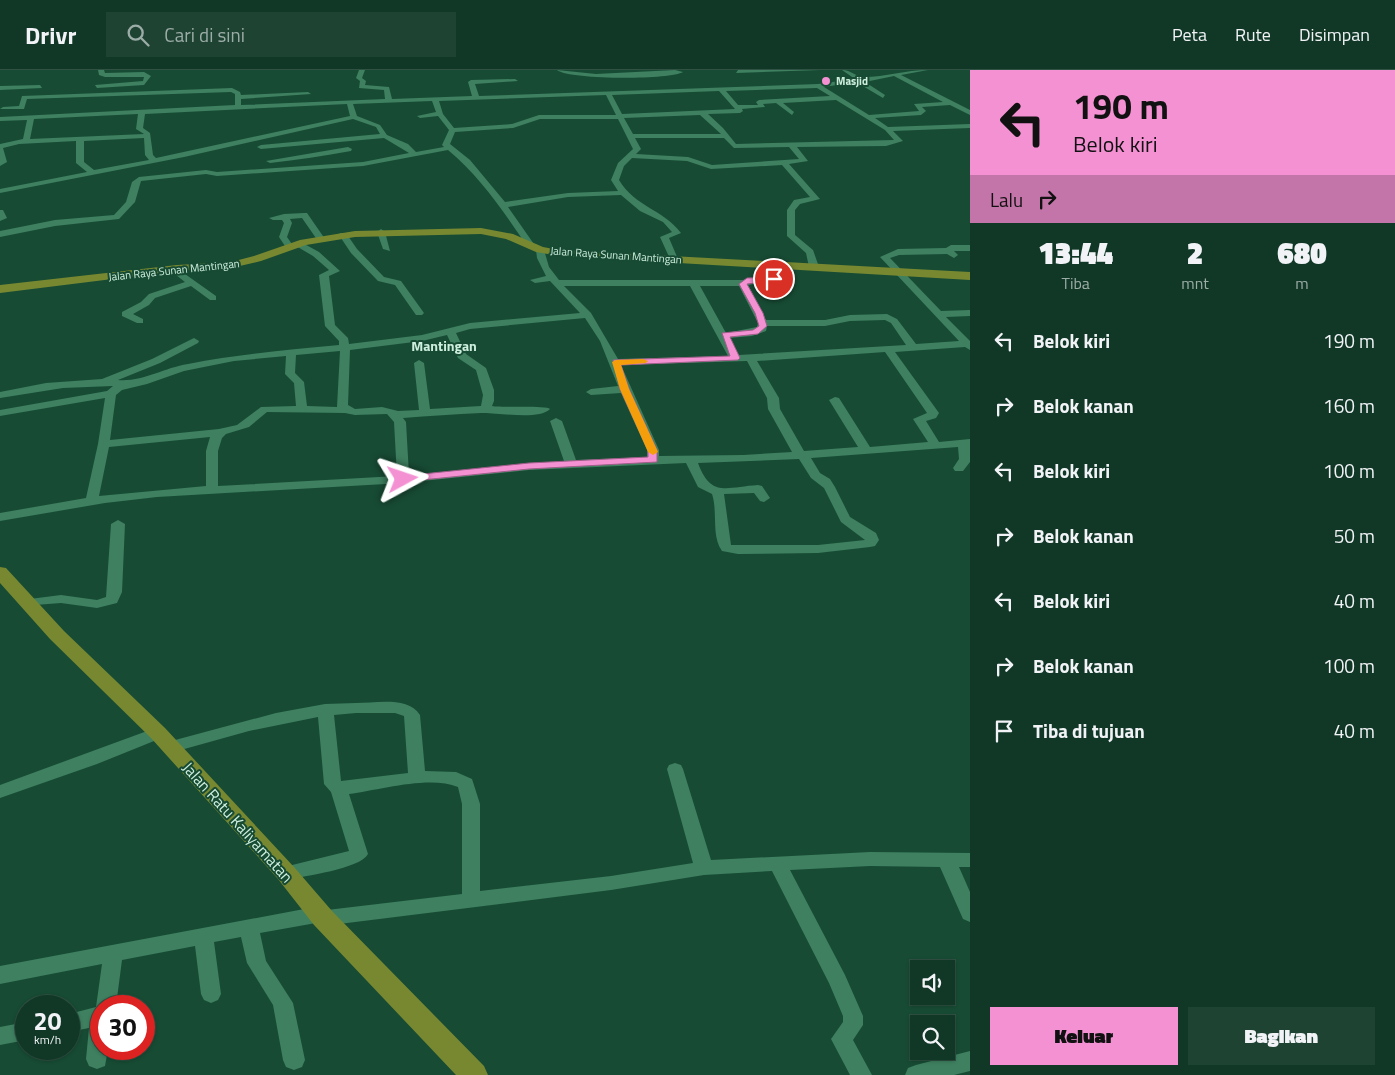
<!DOCTYPE html>
<html lang="id">
<style>
body{margin:0;font-family:"Titillium Web",sans-serif;background:#1e4333;color:#f1f3f6;height:100vh;display:flex;flex-direction:column;font-size:19px;white-space:nowrap}
*{box-sizing:border-box;margin:0}
p{font-size:16px;color:#9caca7}
.icon{flex:none;width:28px;height:28px;fill:none;stroke:currentColor;stroke-width:2;stroke-linecap:round;stroke-linejoin:round}
.map{position:relative;flex:1;overflow:hidden}
.side{display:flex;flex-direction:column;background:#113827;width:425px}
.side>*{flex:none}
.hud{background:#f491d3;color:#111;overflow:hidden}
.fabs{position:absolute;left:910px;top:890px;display:grid;gap:10px}
.fabs a{display:grid;place-items:center;width:45px;height:45px;border-radius:0px;background:#113827;box-shadow:0 1px 4px #0004,0 0 0 1px #305244;font-size:25px}
.speed{position:absolute;left:15px;top:925px;display:flex;gap:10px;font-size:25px;font-weight:700;text-align:center}
.speed>*{display:grid;place-content:center;width:65px;height:65px;border-radius:50%;background:#113827;box-shadow:0 1px 4px #0004,0 0 0 1px #305244;line-height:1}
.speed small{font-size:12px;font-weight:400}
.speed .limit{border:8px solid #d22;background:#fff;color:#111}
.pin{position:absolute;display:grid;place-items:center;width:42px;height:42px;color:#fff;margin:-21px;border:2px solid #fff;border-radius:50%;box-shadow:0 1px 5px #0007}
.me{position:absolute;width:55px;margin:-28px;rotate:85deg;stroke-linejoin:round;filter:drop-shadow(0 0 4px #0008)}
.turn{display:flex;align-items:center;gap:18px;height:105px;padding:0 20px;font-size:22px}
.turn .icon{width:65px;height:65px;stroke-width:2.5}
.turn b{display:block;font-size:35px;line-height:42px}
.then{display:flex;align-items:center;height:48px;padding:0 20px;background:#0003;gap:10px;font-size:19px}
.eta{display:flex;justify-content:space-evenly;align-items:center;height:85px;text-align:center}
.eta b{font-size:30px;font-weight:800;line-height:35px}
.action{display:flex;gap:10px;margin-top:auto;padding:10px 20px}
.action a{flex:1;height:58px;border-radius:0px;background:#f491d3;color:#111;font-size:20px;font-weight:800;line-height:58px;text-align:center}
.action a+a{background:#1e4333;color:#f1f3f6}
ul{padding:0;list-style:none}
li{display:flex;align-items:center;gap:15px;height:65px;padding:0 20px}
li div{flex:1}
li b{display:block;font-size:19px}
li em{font-style:normal}
header{display:flex;align-items:center;gap:30px;box-sizing:border-box;height:70px;padding:0 25px;background:#113827;border-bottom:1px solid #305244}
header strong{font-size:24px}
nav{display:flex;gap:28px;margin-inline-start:auto;font-size:18px}
.search{width:350px;height:45px;background:#1e4333;display:flex;align-items:center;gap:12px;box-sizing:border-box;padding:0 18px;border-radius:0px;color:#9caca7;font-size:19px}
main{display:flex;flex:1;min-height:0}
.map>svg:first-child{display:block}
</style>
<header>
<strong>Drivr</strong>
<div class="search"><svg class="icon" aria-label="search" viewBox="0 0 24 24"><circle cx="10" cy="10" r="6"/><path d="M15 15l6 6"/></svg>Cari di sini</div>
<nav><a>Peta</a><a>Rute</a><a>Disimpan</a></nav>
</header>
<main>
<div class="map">
<svg width="970" height="1005" viewBox="0 0 970 1005">
<rect width="100%" height="100%" fill="#174b34"/>
<g fill="none" stroke-linecap="round" stroke-linejoin="round">
<g fill="#3e8060" fill-rule="evenodd">
<polygon points="98,0 104,0 105,3 144,2 151,6 144,15 97,18 95,15 143,11 144,7 105,7 99,5"/>
<path d="M359 0H365L362 8 366 11 365 15 389 17 392 29 472 26 468 12 471 10 515 9 518 11 475 14 479 26 818 14 855 9 842 0C851 0 856 7 864 7 885 7 906 0 928 0L901 5 970 40V45L950 35 922 37 926 41 921 45 875 48 888 57 970 54V58L893 61 903 71 886 76 797 77 808 91 789 94 820 129 800 134 795 140V165L813 180 819 197 814 200 809 197 806 183 787 166V140L794 130 810 127 782 95 711 99 687 91 632 88 624 96 619 110C635 137 663 139 681 163L669 168 678 189 674 192 670 189 660 167 672 162 663 152 640 141 621 125 568 127 508 137 536 177 529 179C505 144 481 107 448 80L363 96 217 106 206 104 141 111 135 132 119 149 55 156 0 167V161L55 150 114 145 126 132 132 112 139 107 206 100 217 102 363 92 409 83 384 68 261 79 257 77 261 75 380 64 376 57 353 49 184 87 0 123V119L87 102 76 93V71L19 74 3 78 7 92 0 96V74L23 69 27 50 0 51V47L235 35V24L231 22 27 29 24 39H0L3 37 19 36 22 26 232 18 240 22 241 25 308 22 311 24 241 29V35L385 29 384 20 359 18 360 11 356 8ZM894 6 943 32 914 34 919 41 869 45 824 17 856 12 883 28 885 25 865 12ZM817 18 830 26 759 30 756 32 758 35H738L726 21ZM719 21 735 39 622 44 612 25ZM606 25 616 45H539L512 54 454 58 443 44 439 31ZM836 30 885 60 894 70 736 74 723 58 708 44 740 43 743 41 742 39 765 37 763 34 776 33 792 45 794 42 783 33ZM432 31 436 42 417 46 420 48 438 46 449 60 442 75 444 77 416 82 408 74 387 65 380 55 357 46 353 34ZM347 34 350 46 156 88 153 85 150 63 143 58 145 44ZM138 44 136 59 144 64 30 69 34 49ZM700 45 721 64H633L624 48ZM540 49H618L633 79 618 93 611 110 618 121 568 123 505 132 470 90 450 74 455 62 513 58ZM144 68 145 85 149 90 94 100 84 92V71ZM635 68H724L734 78 789 77 799 89 712 95 688 87 636 84 641 79Z"/>
<path d="M557 0 596 4 675 0 683 2C670 10 569 10 557 0Z"/>
<polygon points="738,0 820,0 736,3"/>
<polygon points="40,15 42,18 0,20 0,16"/>
<path d="M348 77 352 79 351 81C324 86 297 90 270 93L266 91Z"/>
<polygon points="0,140 3,140 7,148 0,151"/>
<polygon points="304,143 307,143 325,169 318,171 302,148 290,149 292,153 287,167 294,177 287,179 279,167 284,153 282,150 273,150 269,148 284,144"/>
<polygon points="381,159 385,162 390,181 383,179 377,162"/>
<polygon points="340,163 346,163 357,179 384,207 401,211 424,243 422,245 416,245 395,215 378,211 351,183 339,165"/>
<path d="M299 171 319 182 340 201 329 206 335 255 348 268 349 274 422 265 470 253 580 243 550 211 535 213 530 210 546 206 537 188 536 180 540 177 544 180 549 197 559 210H742L768 207 765 195 770 192 775 195 777 210 785 223 783 225H777L768 212 748 215 766 250H825L850 245 887 244 897 249 916 274 959 271 880 187 898 179 946 178 951 175H970V181H954L958 185 954 188 947 184 899 185 890 188 941 241 970 240V246L946 247 970 271V280L965 277 895 282 939 343 936 348 926 351 939 372 970 369V392L963 401H955L953 398 959 389 958 377 811 388 820 403 830 409 835 417 850 447 876 463 879 470 875 476 870 477 818 483 738 484 722 481C711 466 718 442 712 424L698 417 686 393 529 400 403 413 157 427 105 433 0 451V443L86 428 98 374 105 328 0 346V340L107 321 113 316 63 318 0 328V322L46 313 102 309 152 289 194 268 199 271 198 273 160 293 118 310C143 312 163 298 188 294 238 284 288 280 339 275V271L325 256 319 205 329 200 313 186 296 176V172ZM564 216H690L728 286 618 289 591 243ZM700 216H739L758 253 757 257 726 263ZM585 248 600 271 618 316 591 319 586 322 591 325 621 323 647 380V387L576 390 562 351 556 348 550 351 564 391 409 405 406 352 403 348C429 346 455 344 481 343 497 342 538 351 550 339 546 335 503 338 492 336L494 331V320L486 298 466 284 456 263 470 259ZM885 250 891 253 906 275 739 285 729 268 752 266 766 261 767 256H825L850 251ZM447 265 458 288 476 300 483 325 481 336 430 339 424 293 419 290 414 293 419 340 398 341 382 337 355 339 348 335 350 280 422 271ZM340 281 337 337 307 336 304 312 295 303 296 285ZM885 282 927 343 913 349 928 372 870 377 839 328 835 327 829 330 858 377 804 381 780 339 779 328 757 291ZM286 286 285 304 294 313 296 336 261 337 237 355 219 359 110 370 116 325 122 320 147 314 184 301 234 291ZM747 291 767 328 768 339 792 382 743 385 659 386V380L621 295ZM267 342 345 343 355 345 387 344 394 352 397 406 218 416V381L222 368 226 364 249 357ZM210 367 206 381V416L99 426 109 377ZM799 389 811 408 824 418 841 452 865 470 818 475H731L724 424 754 423 760 431 764 432 770 428 762 416 758 415C726 417 711 428 698 393Z"/>
<polygon points="177,196 183,196 185,204 216,226 216,230 210,230 191,216 155,228 149,235 133,244 143,249 143,253 137,253 122,246 122,242 141,232 149,224 185,212 176,205"/>
<polygon points="118,450 125,454 122,522 117,533 97,538 61,533 22,536 20,533 22,530 61,525 97,530 106,527 111,454"/>
<path d="M356 633C376 633 408 626 420 645L425 701 456 702 472 709 480 734V821L611 806 693 793 667 699 669 695 675 693 681 695 683 699 711 790 870 782 970 783V797H959L970 822V852L963 849 940 797 870 796 790 800 845 905 863 946V955L853 970 872 1005H850L831 969 843 952V946L829 913 772 801 704 805 611 820 323 856 316 853 260 863 266 891 293 933 305 990 302 997 294 1000 286 997 283 990 273 935 247 893 241 867 214 872 221 924 218 930 211 933 204 930 201 924 195 876 122 890 116 936H101V979H108L105 996 97 999 89 996 86 989 89 958 69 962V944L96 937 102 894 0 914V896L320 836 327 840 462 824V734L458 717C430 705 379 720 349 724L368 784C360 799 304 806 286 810L280 808 277 803 280 798 349 781 331 722 324 714 318 647 249 661 170 683 164 681 162 677 164 673 276 643 325 634ZM356 643H395L404 646 408 703 341 711 334 645Z"/>
<polygon points="158,657 164,659 166,663 164,667 97,694 0,728 0,715"/>
<polygon points="26,952 26,970 0,975 0,957"/>
<polygon points="970,981 970,1001 954,1005 905,1005 908,998 916,995"/>
</g>
<g fill="#778831" fill-rule="evenodd">
<polygon points="481,158 513,164 543,177 559,180 970,202 970,210 559,186 536,182 506,169 481,164 355,167 306,175 261,191 231,198 177,201 0,223 0,215 177,195 231,192 254,186 300,170 355,161"/>
<polygon points="0,497 6,498 64,561 165,658 294,797 332,841 484,996 488,1005 456,1005 314,855 278,809 151,668 50,569 0,513"/>
</g>
</g>
<polygon fill="#f491d3" stroke="#9f5e89" points="776,207 776,210 774,211 747,214 763,243 767,256 758,264 730,267 740,288 738,290 621,295 629,319 657,380 657,392 529,399 403,412 398,409 403,406 529,393 648,387 648,380 620,319 613,290 730,286 722,263 753,260 759,256 755,243 739,214 747,208"/>
<polygon fill="#f59e0b" points="643,289 648,291 646,293 621,295 629,319 658,382 653,385 648,382 620,319 612,292 616,290"/>
<circle fill="#f491d3" stroke="#174b34" stroke-width="2" cx="826" cy="11" r="5"/>
<g text-anchor="middle" stroke-width="4" stroke-linejoin="round" paint-order="stroke">
<g font-size="11" font-weight="bold" fill="#ceefdd" stroke="#174b34" text-anchor="start">
<text x="836" y="15">Masjid</text>
</g>
<g font-size="11" fill="#ceefdd" stroke="#174b34">
<text transform="translate(616 185) rotate(4)" y="4">Jalan Raya Sunan Mantingan</text>
<text transform="translate(174 200) rotate(-6)" y="4">Jalan Raya Sunan Mantingan</text>
</g>
<g font-size="14" font-weight="bold" fill="#ceefdd" stroke="#174b34">
<text x="444" y="281">Mantingan</text>
</g>
<g font-size="16" fill="#ceefdd" stroke="#174b34">
<text transform="translate(238 752) rotate(48)" y="6">Jalan Ratu Kaliyamatan</text>
</g>
</g>
</svg>
<div class="fabs">
<a><svg class="icon" aria-label="sound" viewBox="0 0 24 24"><path d="M4 9h4l5-4v14l-5-4H4zM17 9q2 3 0 6"/></svg></a>
<a><svg class="icon" aria-label="search" viewBox="0 0 24 24"><circle cx="10" cy="10" r="6"/><path d="M15 15l6 6"/></svg></a>
</div>
<div class="speed"><div>20<small>km/h</small></div><div class="limit">30</div></div>
<div class="pin" style="left:774px;top:209px;background:#d93025"><svg class="icon" aria-label="arrive" viewBox="0 0 24 24"><path d="M6 21V4h12l-3 4 3 4H6"/></svg></div>
<svg class="me" style="left:403px;top:409px" viewBox="-20 -20 40 40"><path d="M0-17L14 15 0 8-14 15z" fill="#f491d3" stroke="#fff" stroke-width="4"/></svg>
</div>
<section class="side">
<div class="hud">
<div class="turn"><svg class="icon" aria-label="left" viewBox="0 0 24 24"><path d="M17 20v-9H6M10 6l-5 5 5 5"/></svg><div><b>190 m</b>Belok kiri</div></div>
<div class="then">Lalu<svg class="icon" aria-label="right" viewBox="0 0 24 24"><path d="M7 20v-9h11M14 6l5 5-5 5"/></svg></div>
</div>
<div class="eta">
<div><b>13:44</b><p>Tiba</p></div>
<div><b>2</b><p>mnt</p></div>
<div><b>680</b><p>m</p></div>
</div>
<ul>
<li><svg class="icon" aria-label="left" viewBox="0 0 24 24"><path d="M17 20v-9H6M10 6l-5 5 5 5"/></svg><div><b>Belok kiri</b></div><em>190 m</em></li>
<li><svg class="icon" aria-label="right" viewBox="0 0 24 24"><path d="M7 20v-9h11M14 6l5 5-5 5"/></svg><div><b>Belok kanan</b></div><em>160 m</em></li>
<li><svg class="icon" aria-label="left" viewBox="0 0 24 24"><path d="M17 20v-9H6M10 6l-5 5 5 5"/></svg><div><b>Belok kiri</b></div><em>100 m</em></li>
<li><svg class="icon" aria-label="right" viewBox="0 0 24 24"><path d="M7 20v-9h11M14 6l5 5-5 5"/></svg><div><b>Belok kanan</b></div><em>50 m</em></li>
<li><svg class="icon" aria-label="left" viewBox="0 0 24 24"><path d="M17 20v-9H6M10 6l-5 5 5 5"/></svg><div><b>Belok kiri</b></div><em>40 m</em></li>
<li><svg class="icon" aria-label="right" viewBox="0 0 24 24"><path d="M7 20v-9h11M14 6l5 5-5 5"/></svg><div><b>Belok kanan</b></div><em>100 m</em></li>
<li><svg class="icon" aria-label="arrive" viewBox="0 0 24 24"><path d="M6 21V4h12l-3 4 3 4H6"/></svg><div><b>Tiba di tujuan</b></div><em>40 m</em></li>
</ul>
<div class="action"><a>Keluar</a><a>Bagikan</a></div>
</section>
</main>
